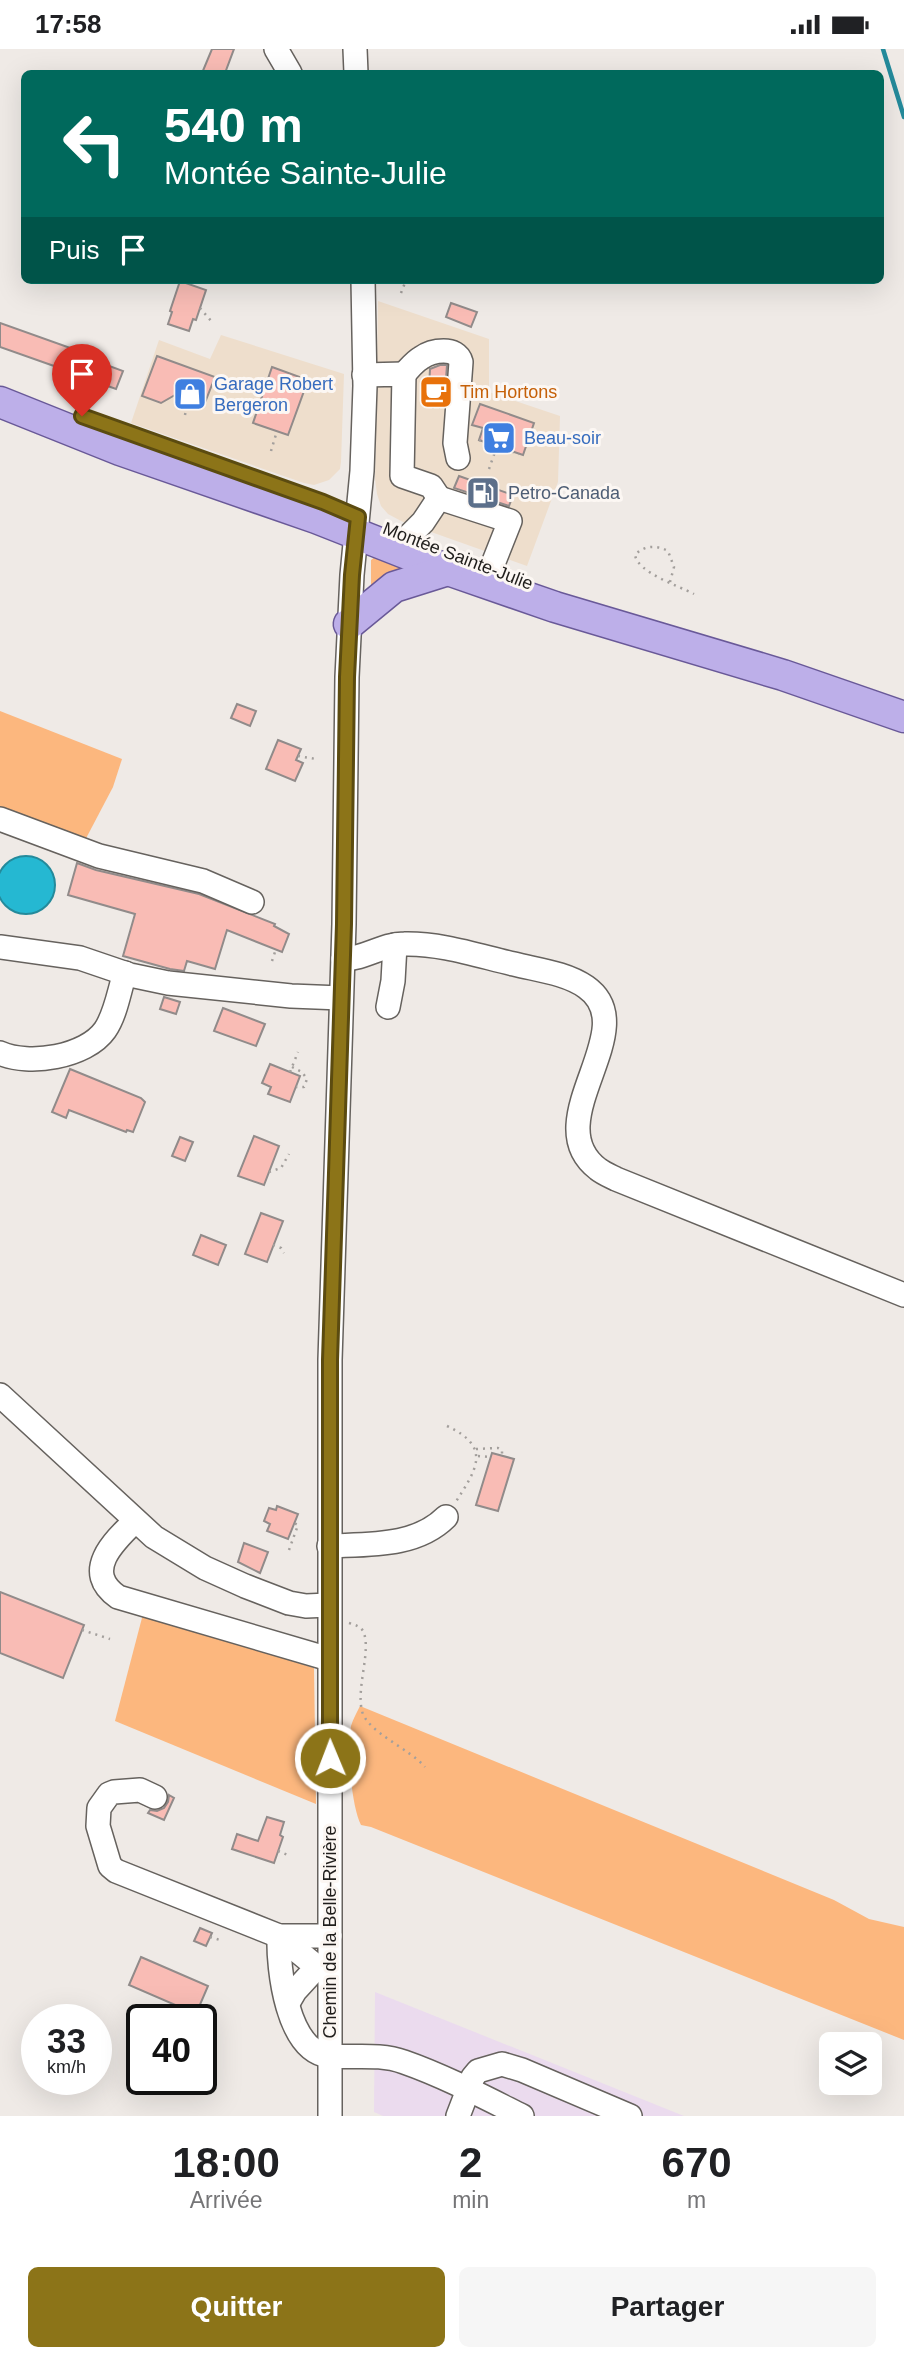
<!DOCTYPE html>
<html lang="fr">
<meta charset="utf-8">
<style>
body{margin:0;font-family:Helvetica,sans-serif;background:#f6f6f6;color:#202124;height:100vh;display:flex;flex-direction:column;font-size:26px;white-space:nowrap}
*{box-sizing:border-box;margin:0}
p{font-size:23px;color:#757577}
.icon{flex:none;width:38px;height:38px;fill:none;stroke:currentColor;stroke-width:2;stroke-linecap:round;stroke-linejoin:round}
.map{position:relative;height:2067px;overflow:hidden}
.panel{display:flex;flex-direction:column;background:#fff;flex:1}
.panel>*{flex:none}
.guide{position:absolute;left:21px;top:21px;width:863px;height:214px;border-radius:10px;box-shadow:0 7px 28px #0002;background:#00695c;color:#fff;overflow:hidden}
.tools{position:absolute;left:819px;top:1983px;display:grid;gap:14px}
.tools a{display:grid;place-items:center;width:63px;height:63px;border-radius:10px;background:#fff;box-shadow:0 7px 28px #0002;font-size:35px}
.speed{position:absolute;left:21px;top:1955px;display:flex;gap:14px;font-size:35px;font-weight:700;text-align:center}
.speed>*{display:grid;place-content:center;width:91px;height:91px;border-radius:50%;background:#fff;box-shadow:0 7px 28px #0002;line-height:1}
.speed small{font-size:18px;font-weight:400}
.speed .limit{border:4px solid #111;border-radius:10px;background:#fff;color:#111}
.pin{position:absolute;display:grid;place-items:center;width:60px;height:60px;color:#fff;margin:-72px -30px;border-radius:50% 50% 50% 0;rotate:-45deg;box-shadow:0 0 7px #0007}
.pin .icon{rotate:45deg}
.me{position:absolute;width:77px;margin:-38px;rotate:359deg;stroke-linejoin:round;filter:drop-shadow(0 0 5px #0008)}
.turn{display:flex;align-items:center;gap:24px;height:147px;padding:0 28px;font-size:32px}
.turn .icon{width:91px;height:91px;stroke-width:2.5}
.turn b{display:block;font-size:49px;line-height:60px}
.then{display:flex;align-items:center;height:66px;padding:0 28px;background:#0003;gap:14px;font-size:26px}
.eta{display:flex;justify-content:space-evenly;align-items:center;height:119px;text-align:center}
.eta b{font-size:42px;font-weight:800;line-height:49px}
.action{display:flex;gap:14px;margin-top:auto;padding:14px 28px}
.action a{flex:1;height:80px;border-radius:10px;background:#8c7418;color:#fff;font-size:28px;font-weight:800;line-height:80px;text-align:center}
.action a+a{background:#f6f6f6;color:#202124}
.status{display:flex;justify-content:space-between;align-items:center;height:49px;padding:0 35px;background:#fff;direction:ltr}
.status svg{height:19px;fill:currentColor}
.map>svg:first-child{display:block}
</style>
<div class="status"><b>17:58</b><svg viewBox="0 0 49 12"><path d="M0 12V9h3v3zM5 12V6h3v6zM10 12V3h3v9zM15 12V0h3v12zM26 1h20v11H26zM47 4h2v5h-2z"/></svg></div>
<div class="map">
<svg width="904" height="2067" viewBox="0 0 904 2067">
<rect width="100%" height="100%" fill="#efeae6"/>
<g fill="#eedecc">
<polygon points="378,252 489,290 489,343 560,367 558,433 527,517 403,473 388,465 381,457 377,445 375,430"/>
<polygon points="221,286 344,325 341,413 340,420 329,431 314,436 304,434 131,374 159,291 210,310"/>
</g>
<polygon fill="#ebdbee" points="375,1943 684,2067 383,2067 374,2063"/>
<g fill="#fcb77e">
<polygon points="376,507 416,520 371,541 371,511"/>
<polygon points="0,662 122,710 113,738 82,797 0,764"/>
<polygon points="143,1565 314,1619 316,1755 115,1672"/>
<path d="M360 1657 834 1851 869 1870 904 1878V1991L371 1778 361 1776C351 1756 347 1700 351 1677 353 1670 357 1663 360 1657Z"/>
</g>
<circle fill="#25b8d2" stroke="#248a9b" stroke-width="2" cx="26" cy="836" r="29"/>
<g fill="none" stroke-linecap="round" stroke-linejoin="round">
<polyline stroke="#248a9b" stroke-width="4.5" points="883,0 904,68"/>
</g>
<g fill="#f9bcb5" stroke="#918b8a" stroke-width="2">
<polygon points="212,0 234,0 225,24 202,24"/>
<polygon points="180,232 206,241 196,271 193,270 189,282 168,275 172,263 170,262"/>
<polygon points="451,254 477,263 471,278 446,268"/>
<polygon points="0,274 76,301 74,304 123,322 116,340 88,330 89,325 56,314 54,317 0,298"/>
<polygon points="157,307 215,328 204,356 175,346 161,354 142,347"/>
<polygon points="440,316 447,316 444,358 428,358 430,320"/>
<polygon points="272,318 308,331 288,386 253,374"/>
<polygon points="480,355 534,374 523,406 479,391 483,379 472,376"/>
<polygon points="459,427 513,446 509,457 454,439"/>
<polygon points="237,655 256,662 250,677 231,669"/>
<polygon points="278,691 301,700 296,711 303,714 295,732 266,720"/>
<polygon points="77,814 96,821 199,845 275,875 274,877 289,885 282,903 227,881 215,920 187,912 184,922 170,920 123,907 135,865 68,846"/>
<polygon points="164,948 180,953 176,965 160,960"/>
<polygon points="223,959 265,975 256,997 214,982"/>
<polygon points="270,1015 300,1027 290,1053 268,1045 271,1038 262,1034"/>
<polygon points="70,1020 141,1049 145,1053 133,1083 127,1081 126,1083 69,1061 66,1069 52,1063"/>
<polygon points="254,1087 279,1097 264,1136 238,1127"/>
<polygon points="180,1088 193,1093 185,1112 172,1107"/>
<polygon points="261,1164 283,1172 267,1213 245,1205"/>
<polygon points="201,1186 226,1196 218,1216 193,1206"/>
<polygon points="492,1404 514,1410 498,1462 476,1456"/>
<polygon points="277,1457 298,1465 288,1490 267,1482 270,1475 264,1472 269,1459 276,1461"/>
<polygon points="244,1494 268,1503 260,1524 238,1513"/>
<polygon points="0,1543 84,1576 63,1629 0,1604"/>
<polygon points="169,1746 174,1749 164,1771 148,1764 150,1761 157,1762 164,1759 168,1753"/>
<polygon points="267,1768 284,1773 280,1786 283,1788 274,1814 232,1800 237,1785 258,1792"/>
<polygon points="200,1879 212,1884 206,1897 194,1892"/>
<polygon points="141,1908 208,1937 196,1965 129,1936"/>
</g>
<g fill="none" stroke-linecap="round" stroke-linejoin="round">
<defs>
<g id="minor">
<polyline points="276,0 290,24"/>
<polyline points="355,0 356,24"/>
<path d="M404 325C409 320 414 313 421 309 432 301 457 297 461 313L455 394 458 409"/>
<polyline points="364,326 404,325 402,427 431,437 439,449"/>
<polyline points="407,489 423,473 439,449 510,472 491,520"/>
<polyline points="0,770 99,807 203,832 252,853"/>
<polyline points="0,898 80,909 130,926 168,934 291,947 341,949"/>
<path d="M343 910C365 910 382 895 404 895 441 894 479 907 514 915 538 921 566 924 586 938 646 980 535 1072 598 1120 603 1124 610 1127 616 1130L904 1246"/>
<polyline points="388,958 393,932 395,896"/>
<path d="M0 1004C29 1017 86 1008 105 981 116 965 119 942 125 924"/>
<polyline points="0,1346 154,1488 205,1519 245,1537 289,1554 306,1557 329,1556"/>
<path d="M135 1472C113 1493 82 1523 118 1548L329 1610"/>
<path d="M329 1497C369 1495 416 1498 446 1468"/>
<polyline points="155,1748 140,1741 114,1743 109,1745 99,1759 98,1777 110,1817 116,1822 279,1887 330,1887"/>
<path d="M279 1887C278 1920 287 2002 329 2007 354 2009 379 2004 404 2013 444 2027 484 2048 522 2067"/>
<polyline points="279,1887 317,1918 295,1942 288,1954"/>
<polyline points="330,2067 330,1311 344,875 347,628 352,526 362,422 365,337 363,231"/>
<polyline points="458,2067 473,2028 478,2022 502,2015 522,2021 630,2067"/>
</g>
<g id="major">
<polyline points="0,353 120,401 316,469 448,521 555,558 783,626 904,668"/>
<polyline points="349,575 394,538 448,521"/>
</g>
</defs>
<use href="#minor" stroke="#66625e" stroke-width="26"/>
<use href="#major" stroke="#695998" stroke-width="33"/>
<g stroke="#a39f9c" stroke-width="2.5" stroke-dasharray="2 5" stroke-linecap="butt">
<polyline points="401,244 406,231"/>
<polyline points="200,259 212,273"/>
<polyline points="429,327 428,358 440,358"/>
<polyline points="185,366 188,350"/>
<polyline points="479,391 519,405"/>
<polyline points="271,402 277,382"/>
<polyline points="489,420 497,397"/>
<path d="M670 533 674 518 668 502C657 496 644 496 635 506 638 524 679 537 694 545"/>
<polyline points="298,707 316,710"/>
<polyline points="272,912 276,900"/>
<polyline points="292,1018 302,1023 307,1030 304,1038 296,1038"/>
<polyline points="290,1023 298,1003"/>
<polyline points="269,1123 281,1119 289,1105"/>
<polyline points="273,1196 281,1199 284,1204"/>
<path d="M447 1377C492 1398 477 1420 455 1454"/>
<polyline points="476,1400 498,1399 502,1401 502,1407"/>
<polyline points="478,1407 490,1408"/>
<polyline points="289,1501 298,1476 294,1474"/>
<path d="M349 1574C355 1576 360 1577 363 1582 372 1600 356 1638 362 1662 367 1683 410 1700 425 1718"/>
<polyline points="82,1581 110,1590"/>
<polyline points="278,1802 290,1807"/>
<polyline points="210,1888 223,1892"/>
</g>
<use href="#minor" stroke="#fff" stroke-width="23"/>
<use href="#major" stroke="#bdafe9" stroke-width="30"/>
</g>
<g fill="none" stroke-linecap="round" stroke-linejoin="round">
<defs>
<polyline id="route" points="82,367 323,453 358,468 352,526 347,628 344,875 330,1311 330,1709"/>
</defs>
<use href="#route" stroke="#5b4b10" stroke-width="18"/>
<use href="#route" stroke="#8c7418" stroke-width="12"/>
</g>
<defs>
<symbol id="cafe-square" viewBox="-11 -11 22 22"><rect x="-9" y="-9" width="18" height="18" rx="4" fill="#e8710a" stroke="#fcf7f3"/><path d="M-5.5-4.5H6V0H3Q3 3.5 0 3.5H-2.5Q-5.5 3.5-5.5 0ZM3-3.2v2h1.7v-2ZM-6 4.5H4V6H-6Z" fill="#fff"/></symbol>
<symbol id="shop-square" viewBox="-11 -11 22 22"><rect x="-9" y="-9" width="18" height="18" rx="4" fill="#3f7fe0" stroke="#fcf7f3"/><path d="M-5-2.5h2.3a2.7 3.5 0 0 1 5.4 0H5L5.5 6h-11ZM-1.5-2.5h3a1.5 2.3 0 0 0-3 0Z" fill="#fff"/></symbol>
<symbol id="supermarket-square" viewBox="-11 -11 22 22"><rect x="-9" y="-9" width="18" height="18" rx="4" fill="#3f7fe0" stroke="#fcf7f3"/><path d="M-6-5.5h2.5l.6 2H6L4.5 2H-2.5L-4.4-4H-6ZM-1.5 3.2a1.3 1.3 0 1 0 .1 0ZM3 3.2a1.3 1.3 0 1 0 .1 0Z" fill="#fff"/></symbol>
<symbol id="fuel-square" viewBox="-11 -11 22 22"><rect x="-9" y="-9" width="18" height="18" rx="4" fill="#5c6f8a" stroke="#fcf7f3"/><path d="M-5.5-6h7V0h2V4h1.3V-2.5L3-4.5l.8-.8L6-3V5H2.5V1h-1V6h-7ZM-4.2-4.7v3.2H.2V-4.7Z" fill="#fff"/></symbol>
</defs>
<g fill-rule="evenodd">
<use href="#cafe-square" x="417" y="324" width="38" height="38"/>
<use href="#shop-square" x="171" y="326" width="38" height="38"/>
<use href="#supermarket-square" x="480" y="370" width="38" height="38"/>
<use href="#fuel-square" x="464" y="425" width="38" height="38"/>
</g>
<g text-anchor="middle" stroke-width="6" stroke-linejoin="round" paint-order="stroke">
<g font-size="18" fill="#366cbe" stroke="#fcf7f3" text-anchor="start">
<text x="214" y="341">Garage Robert<tspan x="214" dy="21">Bergeron</tspan></text>
<text x="524" y="395">Beau-soir</text>
</g>
<g font-size="18" fill="#c56008" stroke="#fcf7f3" text-anchor="start">
<text x="460" y="349">Tim Hortons</text>
</g>
<g font-size="18" fill="#4e5e75" stroke="#fcf7f3" text-anchor="start">
<text x="508" y="450">Petro-Canada</text>
</g>
<g font-size="18" fill="#201e1c" stroke="#fcf7f3">
<text transform="translate(458 507) rotate(21)" y="6">Montée Sainte-Julie</text>
<text transform="translate(330 1883) rotate(-90)" y="6">Chemin de la Belle-Rivière</text>
</g>
</g>
</svg>
<div class="tools">
<a><svg class="icon" aria-label="layers" viewBox="0 0 24 24"><path d="M12 4l9 5-9 5-9-5zM3 14l9 5 9-5"/></svg></a>
</div>
<div class="speed"><div>33<small>km/h</small></div><div class="limit">40</div></div>
<div class="pin" style="left:82px;top:367px;background:#d93025"><svg class="icon" aria-label="arrive" viewBox="0 0 24 24"><path d="M6 21V4h12l-3 4 3 4H6"/></svg></div>
<svg class="me" style="left:330px;top:1709px" viewBox="-20 -20 40 40"><circle r="17" fill="#8c7418" stroke="#fff" stroke-width="3"/><path d="M0-11L8 9 0 5-8 9z" fill="#fff"/></svg>
<div class="guide">
<div class="turn"><svg class="icon" aria-label="left" viewBox="0 0 24 24"><path d="M17 20v-9H6M10 6l-5 5 5 5"/></svg><div><b>540 m</b>Montée Sainte-Julie</div></div>
<div class="then">Puis<svg class="icon" aria-label="arrive" viewBox="0 0 24 24"><path d="M6 21V4h12l-3 4 3 4H6"/></svg></div>
</div>
</div>
<section class="panel">
<div class="eta">
<div><b>18:00</b><p>Arrivée</p></div>
<div><b>2</b><p>min</p></div>
<div><b>670</b><p>m</p></div>
</div>
<div class="action"><a>Quitter</a><a>Partager</a></div>
</section>
